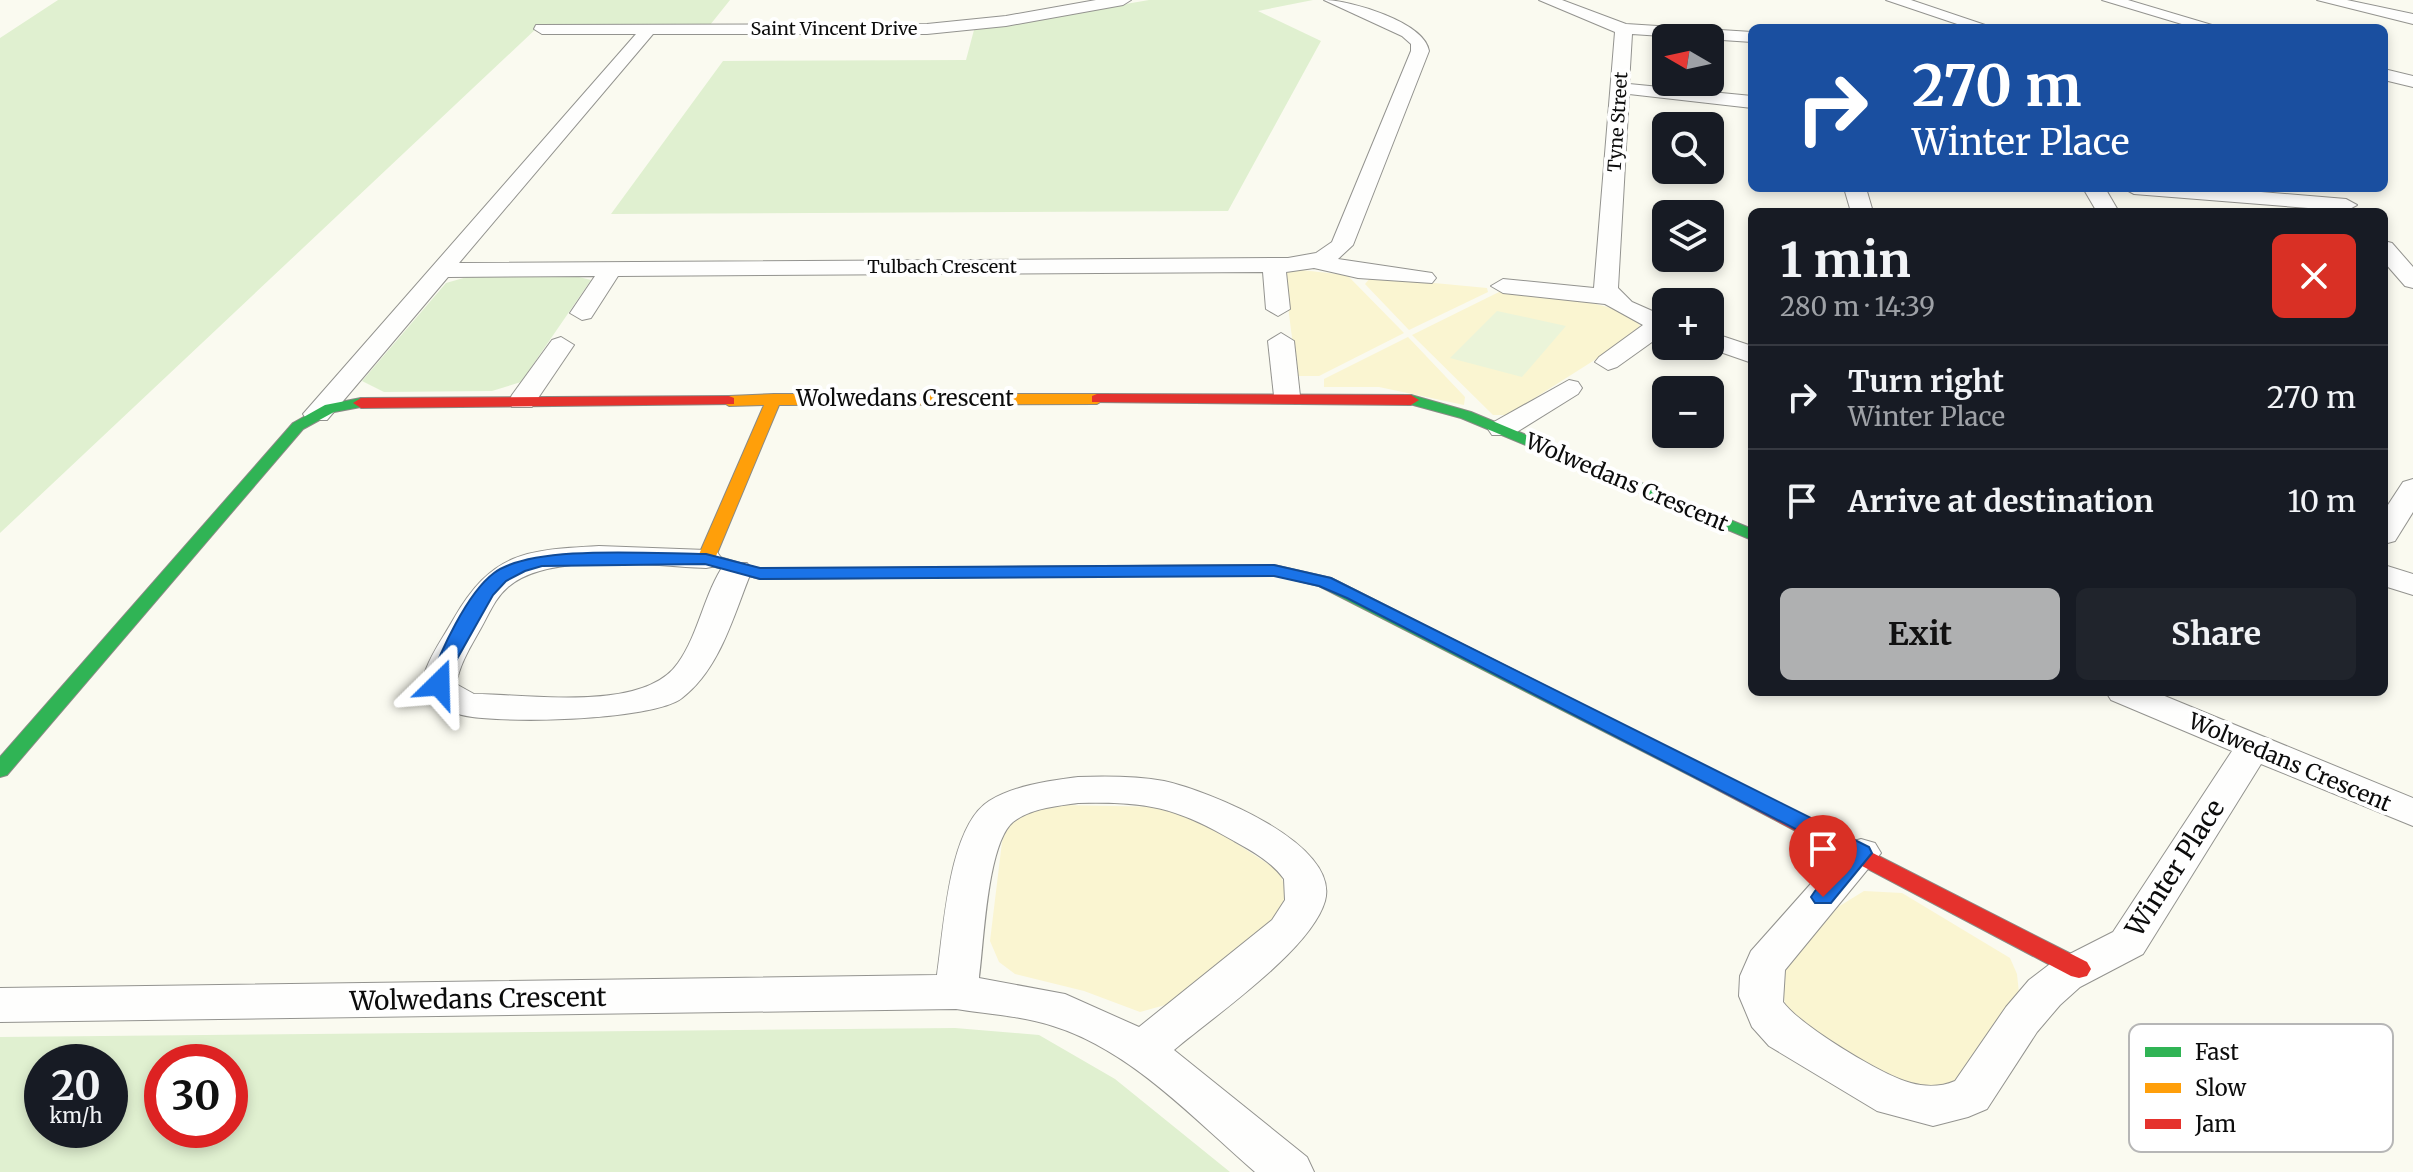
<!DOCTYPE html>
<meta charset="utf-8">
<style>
body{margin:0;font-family:Merriweather,serif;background:#20242c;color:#f1f3f6;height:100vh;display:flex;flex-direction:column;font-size:30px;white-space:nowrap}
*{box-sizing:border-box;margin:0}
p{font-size:26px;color:#9ea1a6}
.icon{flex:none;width:44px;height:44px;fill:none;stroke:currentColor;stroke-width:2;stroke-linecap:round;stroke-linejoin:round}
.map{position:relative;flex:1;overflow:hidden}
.details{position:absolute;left:1748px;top:208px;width:640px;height:488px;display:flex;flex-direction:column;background:#171b24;border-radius:12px;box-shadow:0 4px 12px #0003}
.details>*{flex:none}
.guide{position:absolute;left:1748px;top:24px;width:640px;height:168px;border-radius:12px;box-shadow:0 4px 12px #0003;background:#1a4fa0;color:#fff;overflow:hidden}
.needle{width:52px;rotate:279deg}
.tools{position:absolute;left:1652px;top:24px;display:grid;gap:16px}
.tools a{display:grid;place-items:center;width:72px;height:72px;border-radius:12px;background:#171b24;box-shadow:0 4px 12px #0003;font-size:40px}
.speed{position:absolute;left:24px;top:1044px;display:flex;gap:16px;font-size:40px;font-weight:700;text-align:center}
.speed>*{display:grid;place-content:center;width:104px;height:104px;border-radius:50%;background:#171b24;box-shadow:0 4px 12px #0003;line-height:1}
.speed small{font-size:20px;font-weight:400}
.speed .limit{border:12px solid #d22;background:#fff;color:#111}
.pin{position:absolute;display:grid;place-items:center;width:68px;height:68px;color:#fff;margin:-82px -34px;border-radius:50% 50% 50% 0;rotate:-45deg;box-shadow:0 0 8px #0007}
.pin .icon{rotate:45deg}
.me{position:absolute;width:88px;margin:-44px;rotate:22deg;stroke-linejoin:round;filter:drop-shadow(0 0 6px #0008)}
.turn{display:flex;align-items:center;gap:28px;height:168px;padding:0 32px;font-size:36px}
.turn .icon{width:104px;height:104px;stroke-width:2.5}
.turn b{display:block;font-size:56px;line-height:68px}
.round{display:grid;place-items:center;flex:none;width:84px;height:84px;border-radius:12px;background:#20242c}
.summary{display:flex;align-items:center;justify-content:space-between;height:136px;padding:0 32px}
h1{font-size:48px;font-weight:700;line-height:60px}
.action{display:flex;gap:16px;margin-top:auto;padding:16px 32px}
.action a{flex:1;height:92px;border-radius:12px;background:#afb0b1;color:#111;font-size:32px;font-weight:700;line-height:92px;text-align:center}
.action a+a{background:#20242c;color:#f1f3f6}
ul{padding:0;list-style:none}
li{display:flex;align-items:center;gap:24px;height:104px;padding:0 32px;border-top:2px solid #363941}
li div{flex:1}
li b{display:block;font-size:30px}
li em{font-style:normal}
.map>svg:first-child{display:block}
</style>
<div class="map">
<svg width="2413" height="1172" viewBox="0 0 2413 1172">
<rect width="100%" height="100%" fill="#fafaf0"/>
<g fill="#e0f0d0" fill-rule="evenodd">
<polygon points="58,0 730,0 710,25 539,26 0,533 0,38"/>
<polygon points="1149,0 1313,0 1258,11 1321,41 1228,211 611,214 723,61 966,60 974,30"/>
<polygon points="575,276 591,280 521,382 492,391 384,392 362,381 446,283 467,277"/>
<path d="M955 1028 1039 1035 1115 1079 1230 1172H0V1037ZM42 1062H110V1130H42ZM162 1062H230V1130H162Z"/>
</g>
<g fill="#faf5d1">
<polygon points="1301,270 1347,275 1404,333 1319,376 1297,376 1284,276 1286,272"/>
<polygon points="1371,277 1487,288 1488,292 1409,330 1365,284"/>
<path d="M1503 290C1531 294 1635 301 1642 330L1508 415H1493L1412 335Z"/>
<polygon points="1408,337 1465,397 1464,405 1379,387 1324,387 1324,379"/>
<path d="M1059 805 1165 807 1199 819 1279 871C1288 891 1286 903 1274 922L1176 1002 1140 1012 1084 991 1015 974 999 962 990 941 1002 842C1011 813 1032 810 1059 805Z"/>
<polygon points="1864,891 1902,893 2010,958 2017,974 2019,993 1955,1082 1942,1087 1906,1086 1809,1033 1785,1005 1781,974 1838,907"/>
</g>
<polygon fill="#ebf4d9" points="1497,311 1566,326 1522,377 1450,358"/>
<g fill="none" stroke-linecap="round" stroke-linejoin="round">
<defs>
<g id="street">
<path d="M1096 0H1131L1123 5 1006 26 927 34H653L459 263 1288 258 1316 253 1332 242 1411 51V44L1402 36 1324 0C1350 0 1425 22 1429 51L1353 245 1338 259 1432 273 1436 278 1432 283 1358 278 1314 268 1286 272 1290 309 1278 316 1266 309 1263 272 618 276 591 318 582 320 570 313 595 276 448 277 327 420H307L303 414 636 34H542L534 29 536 25 927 24 1006 16Z"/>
<polygon points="1539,0 1562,0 1626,24 1752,32 1752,42 1632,34 1629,84 1752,96 1752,108 1629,94 1618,288 1632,302 1666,317 1666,332 1617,367 1608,370 1595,362 1599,357 1643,325 1605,304 1503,293 1491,286 1503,279 1594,288 1615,32"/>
<polygon points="1886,0 1911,0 1994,28 1969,28"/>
<polygon points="2102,0 2128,0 2222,28 2195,28"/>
<polygon points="2317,0 2347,0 2413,14 2413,24"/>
<polygon points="2384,69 2413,76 2413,87 2384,80"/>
<polygon points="1844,188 1866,188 1873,212 1851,212"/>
<polygon points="2083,188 2105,188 2119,212 2097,212"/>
<polygon points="2123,188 2213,188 2346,199 2357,205 2346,211 2134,194"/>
<polygon points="2384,241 2392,243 2413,267 2413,288 2405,286 2384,262"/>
<polygon points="1710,332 1752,346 1752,363 1703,346 1710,346"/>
<polygon points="1281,333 1294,341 1300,396 1296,402 1278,402 1274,396 1268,341"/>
<polygon points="561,337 574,345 532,407 512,407 509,401 512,395 552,340"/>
<polygon points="1569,380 1578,382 1582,388 1578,394 1512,435 1492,435 1488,429 1492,423"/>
<polygon points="2413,479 2413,512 2395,541 2384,544 2384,511 2403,482"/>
<path d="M599 546 706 550 717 552 722 559 717 566 706 568C654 566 549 551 508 587 495 598 489 614 481 628 471 646 460 663 456 684L474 694C528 694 644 713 678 663 699 634 704 593 725 563H747L752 570C734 613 721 668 682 698 653 721 493 725 458 714 440 708 431 700 422 684L426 669C433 651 444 636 453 620 492 552 525 550 599 546Z"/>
<polygon points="2384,565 2413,574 2413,595 2384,586"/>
<path d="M2106 692H2155L2413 798V826L2261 764 2143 954 2080 987 2060 1005 2037 1032 1987 1109 1968 1117 1933 1126 1877 1111 1769 1046 1752 1027 1739 996 1740 976 1751 951 1847 843 1861 839 1875 843 1881 853 1785 970 1783 1002C1801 1026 1883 1076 1911 1083 1925 1087 1941 1087 1955 1081L2006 1007 2029 980 2050 964 2113 932 2232 751 2111 700Z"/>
<path d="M1078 777C1107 776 1136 776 1164 781 1206 790 1341 843 1325 901 1311 950 1214 1016 1174 1050L1307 1157 1314 1172H1255C1195 1120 1131 1050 1053 1026 1022 1016 988 1014 956 1009L0 1022V988L937 975C944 930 948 827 989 801 1015 785 1049 781 1078 777ZM1078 803C1146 801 1176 807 1234 841 1252 851 1272 862 1284 879L1285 900 1272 920 1139 1027 1065 994 979 978C984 943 987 844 1013 822 1031 808 1057 806 1078 803Z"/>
</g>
<g id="fast">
<polygon points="1411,395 1471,412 1752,529 1752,540 1461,418 1406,403 1406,397"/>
<polygon points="361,398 369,403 366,406 334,412 303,429 7,775 0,777 0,757 293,423 325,405"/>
<polygon points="1274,565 1331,578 1711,769 1714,774 1711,779 1697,779 1319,586 1274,575 992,577 983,572 992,567"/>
</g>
<polygon id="slow" points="774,394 1097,394 1105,399 1097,404 779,405 716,556 761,569 992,567 1001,572 992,577 760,579 700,563 697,559 764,405 729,406 721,401 729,396"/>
<g id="jam">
<polygon points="1097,394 1411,395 1419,400 1411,405 1092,402 1092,396"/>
<polygon points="729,396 734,398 734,404 361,408 353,403 361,398"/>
<polygon points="1704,767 2087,962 2091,969 2087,976 2079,978 2071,976 1697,779 1694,774 1697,769"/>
</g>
</defs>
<use href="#street" stroke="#93938f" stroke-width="2"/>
<use href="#fast" stroke="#8a8a85" stroke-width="2"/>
<use href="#slow" stroke="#8a8a85" stroke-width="2"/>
<use href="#jam" stroke="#8a8a85" stroke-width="2"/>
<use href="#street" fill="#fefefd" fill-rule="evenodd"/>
<use href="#fast" fill="#30b455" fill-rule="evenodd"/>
<use href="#slow" fill="#ff9f0a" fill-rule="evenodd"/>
<use href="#jam" fill="#e5322d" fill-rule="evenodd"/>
</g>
<path fill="#1a73e8" stroke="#114b97" stroke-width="2" d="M706 554 760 568 1274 565 1331 578 1869 847 1872 853 1831 903H1815L1811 897 1815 891 1846 855 1347 598 1319 586 1274 576 760 579 705 564 542 566 525 571 506 581 493 595 457 659 446 688H432L429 684C440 652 467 593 494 573 533 544 654 554 706 554Z"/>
<g text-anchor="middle" stroke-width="8" stroke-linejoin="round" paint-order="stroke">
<g font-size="18" fill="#0c0c0c" stroke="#fff">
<text x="834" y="35">Saint Vincent Drive</text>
<text transform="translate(1618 122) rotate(-86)" y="6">Tyne Street</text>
<text x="942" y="273">Tulbach Crescent</text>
</g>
<g font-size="22" fill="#0c0c0c" stroke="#fff">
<text x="905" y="406">Wolwedans Crescent</text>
<text transform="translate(1627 482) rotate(23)" y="8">Wolwedans Crescent</text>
<text transform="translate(2290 762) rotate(23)" y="8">Wolwedans Crescent</text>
</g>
<g font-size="26" fill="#0c0c0c" stroke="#fff">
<text transform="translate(2175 868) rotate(-57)" y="9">Winter Place</text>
<text transform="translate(478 999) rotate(-1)" y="9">Wolwedans Crescent</text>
</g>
</g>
<rect x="2129" y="1024" width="264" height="128" rx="12" fill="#fff" stroke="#b6b6b6" stroke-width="2"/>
<rect x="2145" y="1047" width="36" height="10" fill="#30b455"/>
<rect x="2145" y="1083" width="36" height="10" fill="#ff9f0a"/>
<rect x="2145" y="1119" width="36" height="10" fill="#e5322d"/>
<g font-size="22" fill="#0c0c0c">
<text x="2195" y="1060">Fast</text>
<text x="2195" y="1096">Slow</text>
<text x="2195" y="1132">Jam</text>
</g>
</svg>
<div class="tools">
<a><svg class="needle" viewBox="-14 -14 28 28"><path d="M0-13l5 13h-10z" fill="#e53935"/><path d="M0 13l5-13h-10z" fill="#9ea1a6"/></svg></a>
<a><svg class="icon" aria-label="search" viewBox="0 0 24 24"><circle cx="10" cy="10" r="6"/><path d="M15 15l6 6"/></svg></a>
<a><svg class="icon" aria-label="layers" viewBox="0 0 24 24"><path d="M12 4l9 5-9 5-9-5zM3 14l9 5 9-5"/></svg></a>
<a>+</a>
<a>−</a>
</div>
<div class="speed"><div>20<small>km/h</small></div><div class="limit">30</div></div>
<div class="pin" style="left:1823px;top:897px;background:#d93025"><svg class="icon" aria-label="arrive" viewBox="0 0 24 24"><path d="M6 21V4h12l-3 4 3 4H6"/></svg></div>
<svg class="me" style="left:439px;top:684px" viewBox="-20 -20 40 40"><path d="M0-17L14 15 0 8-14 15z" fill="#1a73e8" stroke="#fff" stroke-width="4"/></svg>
<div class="guide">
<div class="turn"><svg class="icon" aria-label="right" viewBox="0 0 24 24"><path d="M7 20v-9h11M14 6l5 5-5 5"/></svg><div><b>270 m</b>Winter Place</div></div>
</div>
<section class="details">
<div class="summary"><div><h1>1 min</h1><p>280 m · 14:39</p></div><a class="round" style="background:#d93025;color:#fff"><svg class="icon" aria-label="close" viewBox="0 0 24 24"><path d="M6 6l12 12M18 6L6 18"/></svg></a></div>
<ul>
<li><svg class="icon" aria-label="right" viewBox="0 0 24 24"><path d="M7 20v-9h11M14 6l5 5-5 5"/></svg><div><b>Turn right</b><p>Winter Place</p></div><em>270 m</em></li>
<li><svg class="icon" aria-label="arrive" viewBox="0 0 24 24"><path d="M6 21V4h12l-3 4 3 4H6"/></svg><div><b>Arrive at destination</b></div><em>10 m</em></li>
</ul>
<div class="action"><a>Exit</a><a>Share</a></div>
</section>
</div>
